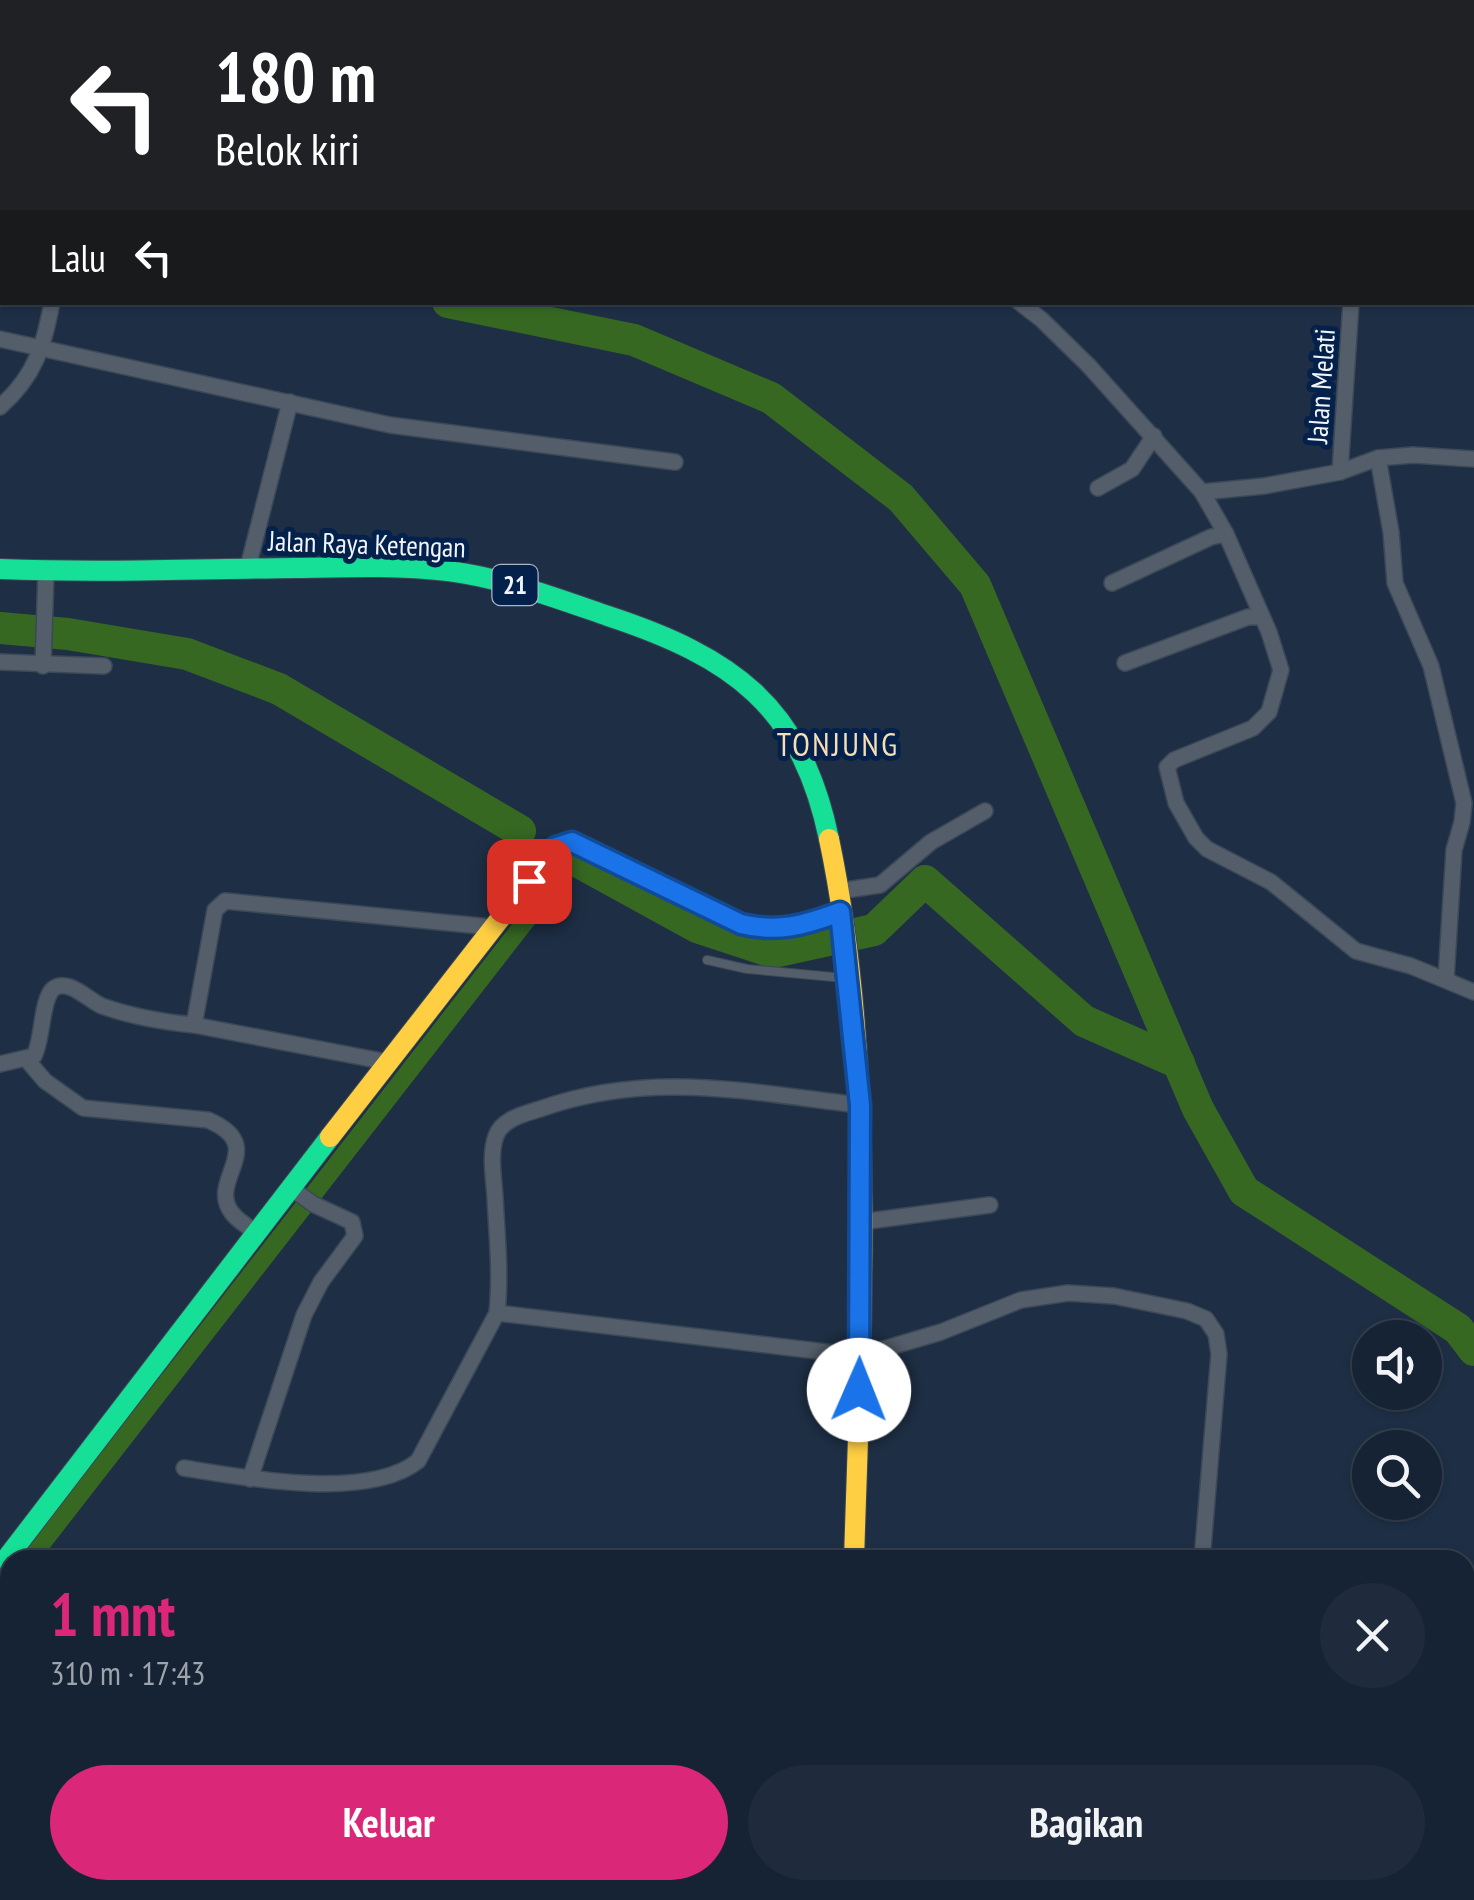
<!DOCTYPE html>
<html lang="id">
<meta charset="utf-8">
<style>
body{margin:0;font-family:"PT Sans Narrow",sans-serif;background:#1f2b3c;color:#f1f3f6;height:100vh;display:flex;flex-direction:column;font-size:38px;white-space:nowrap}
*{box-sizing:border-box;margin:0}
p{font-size:32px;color:#9ea4ac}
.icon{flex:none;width:55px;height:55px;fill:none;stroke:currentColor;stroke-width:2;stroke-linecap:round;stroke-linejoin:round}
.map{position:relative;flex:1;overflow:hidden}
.sheet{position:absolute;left:0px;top:1550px;width:1475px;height:350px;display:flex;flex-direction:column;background:#162334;border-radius:30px 30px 0 0;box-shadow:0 2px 8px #0004,0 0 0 2px #35404f}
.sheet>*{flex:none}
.guide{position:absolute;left:0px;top:0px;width:1475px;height:305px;box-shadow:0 2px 8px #0004,0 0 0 2px #35404f;background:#202124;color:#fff;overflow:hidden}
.controls{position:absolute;left:1352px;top:1320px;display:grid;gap:20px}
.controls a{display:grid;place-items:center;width:90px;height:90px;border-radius:50%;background:#162334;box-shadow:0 2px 8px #0004,0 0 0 2px #35404f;font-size:50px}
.pin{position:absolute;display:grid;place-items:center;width:85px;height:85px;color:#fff;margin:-42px;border-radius:20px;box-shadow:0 5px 15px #0006}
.me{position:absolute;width:110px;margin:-55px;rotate:1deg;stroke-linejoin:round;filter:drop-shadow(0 0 8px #0008)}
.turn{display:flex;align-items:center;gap:35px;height:210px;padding:0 50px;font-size:45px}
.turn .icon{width:130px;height:130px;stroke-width:2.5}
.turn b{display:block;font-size:70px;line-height:85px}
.then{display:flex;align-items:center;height:95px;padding:0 50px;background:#0003;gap:20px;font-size:38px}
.round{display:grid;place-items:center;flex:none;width:105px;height:105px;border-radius:52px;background:#1f2b3c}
.headline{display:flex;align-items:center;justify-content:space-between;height:170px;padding:0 50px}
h1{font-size:60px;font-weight:700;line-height:75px;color:#db2777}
.cta{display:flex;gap:20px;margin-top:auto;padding:20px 50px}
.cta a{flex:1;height:115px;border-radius:60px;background:#db2777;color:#fff;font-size:40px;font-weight:700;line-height:115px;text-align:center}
.cta a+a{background:#1f2b3c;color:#f1f3f6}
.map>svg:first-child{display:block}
</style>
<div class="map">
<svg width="1474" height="1900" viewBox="0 0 1474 1900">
<rect width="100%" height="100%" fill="#1e2f45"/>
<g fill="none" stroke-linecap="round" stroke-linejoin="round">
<g stroke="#366822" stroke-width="18">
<polyline points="29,1560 574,859"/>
<polyline points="0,1597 10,1585"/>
</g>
<g stroke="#366822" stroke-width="32">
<polyline points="0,227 2,228"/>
<polyline points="448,302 634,340 771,398 901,498 975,585 1198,1109 1244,1191 1458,1329 1474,1350"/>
<polyline points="0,628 68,634 187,654 279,689 520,831"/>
<polyline points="566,855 697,927 773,952 874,930 925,881 1084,1021 1179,1063"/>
</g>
<defs>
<polyline id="lane" points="707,960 747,969 844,978"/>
<g id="street">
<polyline points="1142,0 1143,2"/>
<polyline points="1237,0 1238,2"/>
<polyline points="94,2 94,0"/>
<polyline points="678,2 679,0"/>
<polyline points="1472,5 1474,5"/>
<polyline points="0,55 2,55"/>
<polyline points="1472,251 1474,262"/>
<polyline points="0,267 2,268"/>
<polyline points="1019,302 1041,319 1089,366 1202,492 1226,534 1269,632 1281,670 1269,712 1253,728 1174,760 1167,767 1176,803 1196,838 1207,849 1271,882 1356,951 1411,966 1474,992"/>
<polyline points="0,339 390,425 675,462"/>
<path d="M0 407C35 376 44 346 52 302"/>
<polyline points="1378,458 1391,532 1395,583 1431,666 1464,803 1462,822 1454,850 1446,979"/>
<polyline points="1340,472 1351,302"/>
<polyline points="1098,488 1132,469 1154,436"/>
<polyline points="1202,492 1264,486 1340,472 1378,458 1413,455 1474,459"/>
<polyline points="248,567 290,402"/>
<polyline points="1112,583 1211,537 1226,534"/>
<polyline points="0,662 104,666"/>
<polyline points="1125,663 1248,617 1262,617"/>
<polyline points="43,666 46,571"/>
<polyline points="839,891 880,885 931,842 985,811"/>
<polyline points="194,1025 387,1062"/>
<path d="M27 1060 45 1081 83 1108 208 1120C271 1147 206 1180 232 1213 238 1221 249 1227 256 1233"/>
<path d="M0 1064 34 1056C43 1040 41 1000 53 989 68 977 89 1001 102 1006 130 1016 164 1022 194 1025L215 910 225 901 491 927"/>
<polyline points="861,1222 990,1205"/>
<polyline points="497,1313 860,1356 941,1332 1021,1300 1068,1293 1114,1296 1187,1311 1206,1319 1216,1334 1219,1354 1202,1560"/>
<path d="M184 1468C245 1478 368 1501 418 1461L497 1313C501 1274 497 1236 495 1197 494 1178 489 1155 496 1136 502 1119 524 1114 540 1109 649 1070 748 1092 859 1105"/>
<polyline points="250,1479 304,1315 321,1282 355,1236 352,1222 313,1204 291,1188"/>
<polyline points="1465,1716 1474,1725"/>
</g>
<g id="fast">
<path d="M0 569C99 573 197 569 296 568 346 567 398 565 448 571 503 578 556 598 608 616 732 657 801 705 829 839"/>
<polyline points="0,1567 330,1137"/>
<polyline points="846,1890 846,1900"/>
</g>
<g id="slow">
<path d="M829 839C877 1067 861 1328 854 1560"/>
<path d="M330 1137 556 847 572 843 588 848 741 924C776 931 806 924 840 912"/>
</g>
</defs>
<use href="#lane" stroke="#3b4857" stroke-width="10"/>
<use href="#street" stroke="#3b4857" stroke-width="18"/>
<use href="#fast" stroke="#3b4857" stroke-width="22"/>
<use href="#slow" stroke="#3b4857" stroke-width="22"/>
<use href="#lane" stroke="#545e6a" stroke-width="8"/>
<use href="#street" stroke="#545e6a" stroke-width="15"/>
<use href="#fast" stroke="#16e098" stroke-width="20"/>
<use href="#slow" stroke="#ffcf43" stroke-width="20"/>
</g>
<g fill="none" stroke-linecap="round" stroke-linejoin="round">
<defs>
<path id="route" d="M529 881 556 847 572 842 741 924C778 933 805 925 840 912L860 1105 859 1390"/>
</defs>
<use href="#route" stroke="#114b97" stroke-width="25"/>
<use href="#route" stroke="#1a73e8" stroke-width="18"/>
</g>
<g text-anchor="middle" stroke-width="10" stroke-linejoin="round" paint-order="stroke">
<rect fill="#03214b" stroke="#aab5c6" stroke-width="2.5" x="492.5" y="565" width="45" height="40" rx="8"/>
<g font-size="25" font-weight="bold" fill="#f1f5fa">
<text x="515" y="594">21</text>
</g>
<g font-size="28" fill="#f1f5fa" stroke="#03214b">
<text transform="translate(1321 386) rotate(-86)" y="10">Jalan Melati</text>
<text transform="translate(367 544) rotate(2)" y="10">Jalan Raya Ketengan</text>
</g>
<g font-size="32" letter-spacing="2.5" fill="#f8ddb5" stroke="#03214b">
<text x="838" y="756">TONJUNG</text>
</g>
</g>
</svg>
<div class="controls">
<a><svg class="icon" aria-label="sound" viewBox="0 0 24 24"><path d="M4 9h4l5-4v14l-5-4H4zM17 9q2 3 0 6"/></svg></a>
<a><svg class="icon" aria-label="search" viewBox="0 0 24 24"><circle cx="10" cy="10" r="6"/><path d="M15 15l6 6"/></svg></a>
</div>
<div class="pin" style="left:529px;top:881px;background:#d93025"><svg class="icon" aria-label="arrive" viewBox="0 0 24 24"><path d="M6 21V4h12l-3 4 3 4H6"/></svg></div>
<svg class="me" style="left:859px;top:1390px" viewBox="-20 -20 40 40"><circle r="19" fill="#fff"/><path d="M0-13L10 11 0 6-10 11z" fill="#1a73e8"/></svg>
<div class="guide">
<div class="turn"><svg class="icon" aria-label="left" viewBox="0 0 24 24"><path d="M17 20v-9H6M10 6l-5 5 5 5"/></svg><div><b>180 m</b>Belok kiri</div></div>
<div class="then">Lalu<svg class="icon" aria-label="left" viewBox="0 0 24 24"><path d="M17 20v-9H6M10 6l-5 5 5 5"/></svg></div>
</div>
<section class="sheet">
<div class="headline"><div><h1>1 mnt</h1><p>310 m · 17:43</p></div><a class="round"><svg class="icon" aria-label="close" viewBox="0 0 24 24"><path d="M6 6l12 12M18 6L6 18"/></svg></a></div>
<div class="cta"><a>Keluar</a><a>Bagikan</a></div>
</section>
</div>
